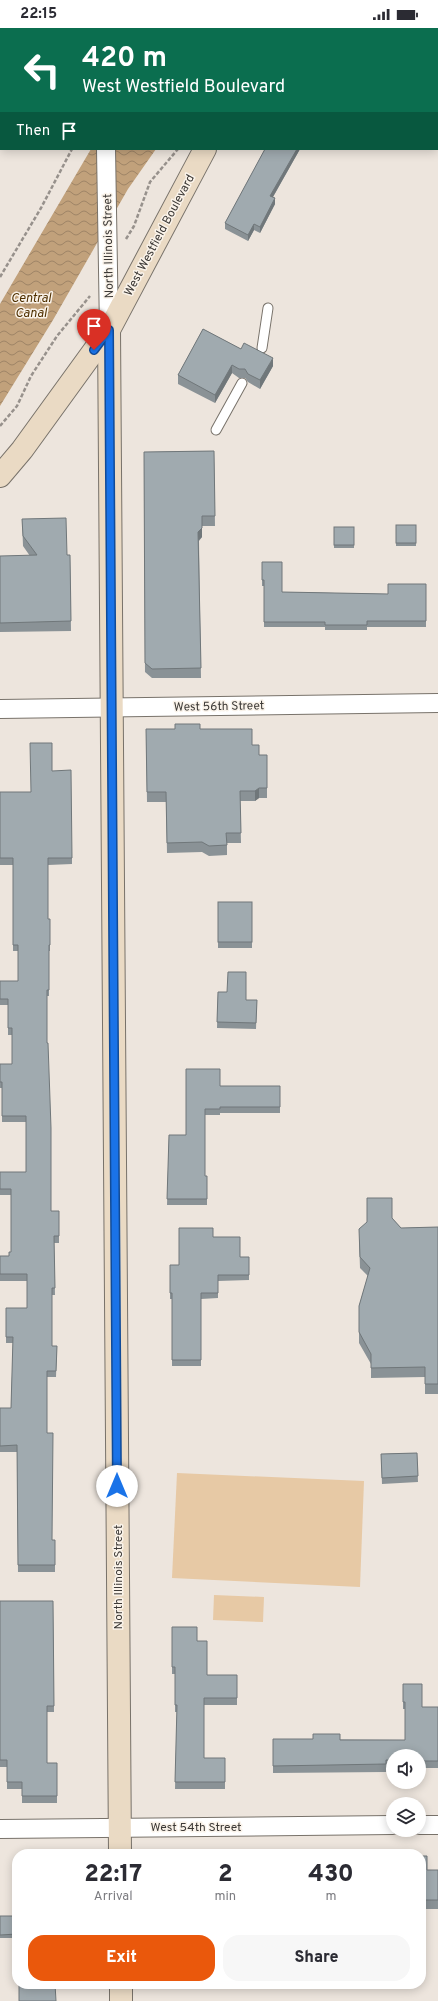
<!DOCTYPE html>
<style>
body{margin:0;font-family:Overpass,sans-serif;background:#f7f7f7;color:#2b2b33;height:100vh;display:flex;flex-direction:column;font-size:15px;white-space:nowrap}
*{box-sizing:border-box;margin:0}
p{font-size:13px;color:#7c7c81}
.icon{flex:none;width:22px;height:22px;fill:none;stroke:currentColor;stroke-width:2;stroke-linecap:round;stroke-linejoin:round}
.map{position:relative;flex:1;overflow:hidden}
.panel{position:absolute;left:12px;top:1821px;width:414px;height:140px;display:flex;flex-direction:column;background:#fff;border-radius:16px;box-shadow:0 2px 10px #0003}
.panel>*{flex:none}
.guide{position:absolute;left:0px;top:0px;width:438px;height:122px;box-shadow:0 2px 10px #0003;background:#0b6e4f;color:#fff;overflow:hidden}
.fabs{position:absolute;left:386px;top:1721px;display:grid;gap:8px}
.fabs a{display:grid;place-items:center;width:40px;height:40px;border-radius:50%;background:#fff;box-shadow:0 2px 10px #0003;font-size:20px}
.pin{position:absolute;display:grid;place-items:center;width:34px;height:34px;color:#fff;margin:-41px -17px;border-radius:50% 50% 50% 0;rotate:-45deg;box-shadow:0 0 4px #0007}
.pin .icon{rotate:45deg}
.me{position:absolute;width:44px;margin:-22px;rotate:0deg;stroke-linejoin:round;filter:drop-shadow(0 0 3px #0008)}
.turn{display:flex;align-items:center;gap:14px;height:84px;padding:0 16px;font-size:18px}
.turn .icon{width:52px;height:52px;stroke-width:2.5}
.turn b{display:block;font-size:28px;line-height:34px}
.then{display:flex;align-items:center;height:38px;padding:0 16px;background:#0003;gap:8px;font-size:15px}
.eta{display:flex;justify-content:space-evenly;align-items:center;height:68px;text-align:center}
.eta b{font-size:24px;font-weight:800;line-height:28px}
.action{display:flex;gap:8px;margin-top:auto;padding:8px 16px}
.action a{flex:1;height:46px;border-radius:16px;background:#ea580c;color:#fff;font-size:16px;font-weight:800;line-height:46px;text-align:center}
.action a+a{background:#f7f7f7;color:#2b2b33}
.status{display:flex;justify-content:space-between;align-items:center;height:28px;padding:0 20px;background:#fff;direction:ltr}
.status svg{height:11px;fill:currentColor}
.map>svg:first-child{display:block}
</style>
<div class="status"><b>22:15</b><svg viewBox="0 0 49 12"><path d="M0 12V9h3v3zM5 12V6h3v6zM10 12V3h3v9zM15 12V0h3v12zM26 1h20v11H26zM47 4h2v5h-2z"/></svg></div>
<div class="map">
<svg width="438" height="1973" viewBox="0 0 438 1973">
<defs>
<pattern id="water-waves" width="16" height="10" patternUnits="userSpaceOnUse"><rect width="16" height="10" fill="#c1a17b"/><path d="M0 5q4-4 8 0t8 0" fill="none" stroke="#9e8466"/></pattern>
</defs>
<rect width="100%" height="100%" fill="#ede5dd"/>
<g fill="#e7c9a5">
<polygon points="177,1445 364,1453 360,1559 172,1550"/>
<polygon points="214,1567 264,1569 263,1594 213,1592"/>
</g>
<polygon fill="url(#water-waves)" points="91,121 156,121 128,161 53,292 0,378 0,276"/>
<g fill="none" stroke-linecap="round" stroke-linejoin="round">
<defs>
<g id="lane">
<polyline points="262,320 268,280"/>
<polyline points="216,402 242,355"/>
</g>
<g id="street">
<polyline points="104,0 104,1"/>
<polyline points="106,121 109,302"/>
<polyline points="0,681 438,675"/>
<polyline points="419,1797 438,1797"/>
<polyline points="0,1801 393,1797"/>
</g>
<g id="secondary">
<polyline points="269,1 270,0"/>
<polyline points="109,302 120,1826"/>
<polyline points="0,448 22,422 109,302 205,121"/>
<polyline points="121,1956 121,1973"/>
</g>
</defs>
<use href="#lane" stroke="#78726a" stroke-width="11"/>
<use href="#street" stroke="#78726a" stroke-width="20"/>
<use href="#secondary" stroke="#78726a" stroke-width="24"/>
<g stroke="#97918c" stroke-width="2.5" stroke-dasharray="4 2" stroke-linecap="butt">
<polyline points="240,1 241,0"/>
<polyline points="126,211 134,198 150,154 178,121"/>
<polyline points="0,249 41,180 72,121"/>
<polyline points="0,398 17,378 31,348 57,308 90,268"/>
</g>
<use href="#lane" stroke="#fff" stroke-width="9"/>
<use href="#street" stroke="#fff" stroke-width="18"/>
<use href="#secondary" stroke="#eadac4" stroke-width="22"/>
</g>
<g fill="#8a9296">
<polygon points="438,0 438,34 437,34 437,1"/>
<polygon points="265,121 300,121 273,169 275,176 260,205 254,202 248,213 225,201 225,195"/>
<polygon points="203,301 273,338 260,361 248,354 245,350 239,350 232,345 215,375 178,356 178,347"/>
<polygon points="214,423 215,498 202,498 202,509 199,513 201,650 152,650 145,644 144,424"/>
<polygon points="22,491 67,527 70,527 71,603 0,604 0,528 30,528 23,518"/>
<rect x="396" y="497" width="20" height="21"/>
<rect x="334" y="499" width="20" height="21"/>
<polygon points="262,534 282,564 388,566 426,556 426,599 367,599 367,602 325,602 325,599 264,599 264,558 262,558"/>
<polygon points="146,701 200,701 252,717 259,727 267,727 267,770 259,770 255,773 240,773 241,815 227,815 227,827 209,828 202,824 167,825 166,774 147,774"/>
<polygon points="52,743 72,830 72,836 48,837 48,891 50,891 50,923 49,923 49,968 47,968 47,1015 51,1183 59,1183 59,1215 54,1215 55,1267 52,1267 52,1318 57,1318 56,1349 47,1349 47,1405 52,1512 55,1512 55,1544 18,1544 17,1424 0,1424 0,1380 11,1380 13,1315 6,1315 6,1280 27,1280 27,1253 0,1253 0,1228 9,1228 11,1224 11,1167 0,1167 0,1144 26,1144 26,1094 2,1094 2,1060 0,1060 0,1036 12,1036 12,1007 8,1007 8,977 0,977 0,953 18,953 18,923 13,923 13,837 0,837 0,764 31,764"/>
<rect x="218" y="874" width="34" height="46"/>
<polygon points="218,964 246,972 257,972 256,1001 217,1000"/>
<polygon points="220,1058 280,1058 280,1085 220,1085 220,1087 205,1087 205,1148 207,1148 207,1177 167,1177 169,1107 186,1107"/>
<polygon points="392,1190 401,1200 438,1199 438,1366 425,1366 425,1349 371,1350 371,1336 359,1315 359,1278 368,1248 360,1240 359,1212"/>
<polygon points="213,1209 240,1229 249,1229 249,1252 218,1253 218,1270 201,1271 201,1338 172,1338 172,1271 170,1271 170,1237 179,1237"/>
<polygon points="417,1425 418,1454 382,1456 381,1426"/>
<polygon points="0,1573 53,1573 54,1684 47,1684 47,1735 57,1735 57,1775 22,1775 22,1761 7,1761 7,1739 0,1739"/>
<polygon points="172,1599 197,1613 207,1647 237,1647 237,1677 204,1677 204,1730 225,1730 225,1761 175,1761 177,1684 175,1684 175,1646 172,1646"/>
<polygon points="403,1656 422,1679 438,1679 438,1740 419,1740 419,1728 393,1728 393,1740 386,1740 386,1744 273,1745 273,1711 405,1712 405,1681 403,1681"/>
<polygon points="421,1828 427,1842 438,1842 438,1881 421,1881"/>
<rect x="0" y="1888" width="17" height="22"/>
</g>
<g fill="#70777a">
<polygon points="297,121 300,121 270,174 270,168"/>
<polygon points="275,170 275,176 260,205 260,199"/>
<polygon points="254,196 254,202 248,213 248,207"/>
<polygon points="273,330 273,338 260,361 260,352"/>
<polygon points="232,337 232,345 215,375 215,367"/>
<polygon points="202,500 202,509 198,513 198,504"/>
<polygon points="259,760 259,770 255,773 255,763"/>
</g>
<g fill="#a0aaaf" stroke="#70777a">
<polygon points="434,0 438,0 438,28 437,28 437,1 434,1"/>
<polygon points="265,121 297,121 270,168 275,170 260,199 254,196 248,207 225,195"/>
<polygon points="203,301 241,321 244,315 273,330 260,352 248,346 245,341 239,341 232,337 215,367 178,347"/>
<polygon points="214,423 215,488 202,488 202,500 198,504 201,640 152,641 145,635 144,424"/>
<polygon points="66,490 67,527 70,527 71,593 0,595 0,528 37,527 23,508 22,491"/>
<rect x="396" y="497" width="20" height="18"/>
<rect x="334" y="499" width="20" height="18"/>
<polygon points="262,534 282,534 282,564 388,566 388,556 426,556 426,593 367,593 367,597 325,597 325,594 264,594 264,552 262,552"/>
<polygon points="175,696 200,696 200,701 252,701 252,717 259,717 259,727 267,727 267,760 259,760 255,763 240,763 241,805 226,805 227,817 209,818 202,814 167,815 166,764 147,764 146,701 175,701"/>
<polygon points="30,715 52,715 52,743 71,742 72,830 48,830 48,891 50,891 50,917 49,917 49,962 47,962 47,1015 48,1015 51,1100 51,1183 59,1183 59,1208 54,1208 55,1260 52,1260 52,1318 57,1318 56,1343 47,1343 47,1405 53,1405 52,1512 55,1512 55,1537 18,1537 17,1417 0,1418 0,1380 11,1380 13,1309 6,1309 6,1280 27,1280 27,1246 0,1246 0,1228 9,1228 9,1224 11,1224 11,1161 0,1161 0,1144 26,1144 26,1088 2,1088 2,1054 0,1054 0,1036 12,1036 12,1000 8,1000 8,971 0,971 0,953 18,953 18,917 13,917 13,830 0,830 0,764 31,764"/>
<rect x="218" y="874" width="34" height="40"/>
<polygon points="228,944 246,944 246,972 257,972 256,995 217,994 218,964 227,964"/>
<polygon points="186,1041 220,1041 220,1058 280,1058 280,1079 220,1079 220,1081 205,1081 205,1148 207,1148 207,1171 167,1171 169,1107 186,1107"/>
<polygon points="367,1170 392,1170 392,1190 401,1200 438,1199 438,1356 425,1356 425,1339 371,1340 371,1326 359,1304 359,1278 370,1240 360,1229 359,1201 367,1194"/>
<polygon points="179,1200 213,1200 213,1209 240,1209 240,1229 249,1229 249,1247 218,1247 218,1265 201,1265 201,1332 172,1332 172,1265 170,1265 170,1237 179,1237"/>
<polygon points="417,1425 418,1448 382,1450 381,1426"/>
<polygon points="0,1573 53,1573 54,1678 47,1678 47,1735 57,1735 57,1768 22,1768 22,1754 7,1754 7,1732 0,1732"/>
<polygon points="172,1599 197,1599 197,1613 207,1613 207,1647 237,1647 237,1670 204,1670 204,1730 225,1730 225,1754 175,1754 177,1677 175,1677 175,1639 172,1639"/>
<polygon points="403,1656 422,1656 422,1679 438,1679 438,1733 419,1733 419,1728 393,1728 393,1732 386,1732 386,1736 273,1738 273,1711 313,1711 313,1706 340,1706 340,1712 405,1712 405,1674 403,1674"/>
<polygon points="421,1828 427,1828 427,1842 438,1842 438,1872 421,1872"/>
<polygon points="0,1888 17,1888 17,1906 0,1907"/>
<polygon points="19,1956 55,1956 56,1973 19,1973"/>
</g>
<g fill="none" stroke-linecap="round" stroke-linejoin="round">
<defs>
<polyline id="route" points="94,322 109,302 117,1458"/>
</defs>
<use href="#route" stroke="#114b97" stroke-width="10"/>
<use href="#route" stroke="#1a73e8" stroke-width="7"/>
</g>
<g text-anchor="middle" stroke-width="3" stroke-linejoin="round" paint-order="stroke">
<g font-size="12" fill="#3c3936" stroke="#faf3ea">
<text transform="translate(159 207) rotate(-62)" y="4">West Westfield Boulevard</text>
<text transform="translate(108 218) rotate(-91)" y="4">North Illinois Street</text>
<text transform="translate(219 678) rotate(-1)" y="4">West 56th Street</text>
<text transform="translate(118 1549) rotate(-90)" y="4">North Illinois Street</text>
<text x="196" y="1803">West 54th Street</text>
</g>
<g font-size="13" font-style="italic" fill="#4f3000" stroke="#faf3ea">
<text x="31" y="274">Central<tspan x="31" dy="15">Canal</tspan></text>
</g>
</g>
</svg>
<div class="fabs">
<a><svg class="icon" aria-label="sound" viewBox="0 0 24 24"><path d="M4 9h4l5-4v14l-5-4H4zM17 9q2 3 0 6"/></svg></a>
<a><svg class="icon" aria-label="layers" viewBox="0 0 24 24"><path d="M12 4l9 5-9 5-9-5zM3 14l9 5 9-5"/></svg></a>
</div>
<div class="pin" style="left:94px;top:322px;background:#d93025"><svg class="icon" aria-label="arrive" viewBox="0 0 24 24"><path d="M6 21V4h12l-3 4 3 4H6"/></svg></div>
<svg class="me" style="left:117px;top:1458px" viewBox="-20 -20 40 40"><circle r="19" fill="#fff"/><path d="M0-13L10 11 0 6-10 11z" fill="#1a73e8"/></svg>
<div class="guide">
<div class="turn"><svg class="icon" aria-label="left" viewBox="0 0 24 24"><path d="M17 20v-9H6M10 6l-5 5 5 5"/></svg><div><b>420 m</b>West Westfield Boulevard</div></div>
<div class="then">Then<svg class="icon" aria-label="arrive" viewBox="0 0 24 24"><path d="M6 21V4h12l-3 4 3 4H6"/></svg></div>
</div>
<section class="panel">
<div class="eta">
<div><b>22:17</b><p>Arrival</p></div>
<div><b>2</b><p>min</p></div>
<div><b>430</b><p>m</p></div>
</div>
<div class="action"><a>Exit</a><a>Share</a></div>
</section>
</div>
